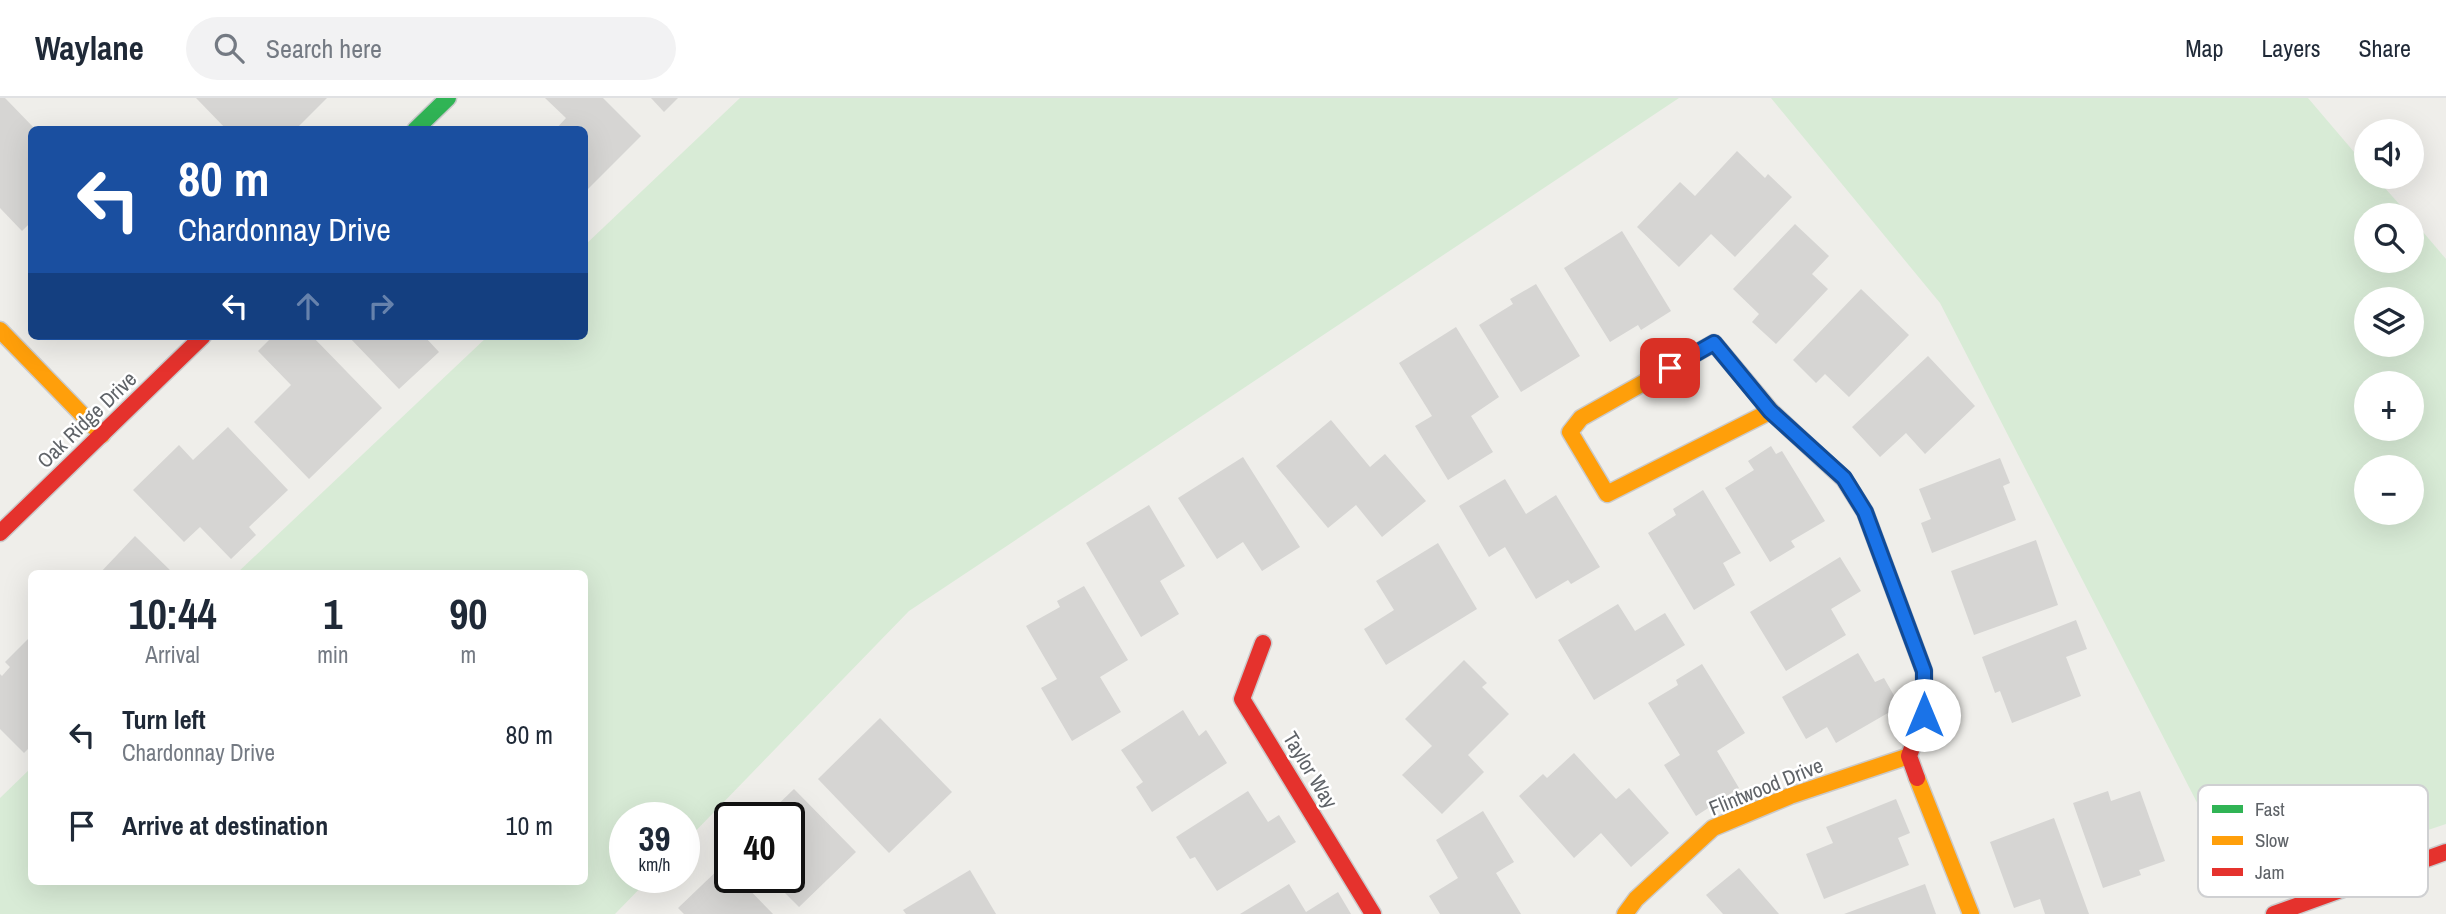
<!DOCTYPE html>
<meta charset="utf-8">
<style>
body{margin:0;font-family:"Archivo Narrow",sans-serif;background:#f2f2f3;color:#1f2937;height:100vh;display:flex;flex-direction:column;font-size:26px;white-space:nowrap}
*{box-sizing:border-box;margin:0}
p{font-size:23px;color:#747a83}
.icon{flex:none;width:38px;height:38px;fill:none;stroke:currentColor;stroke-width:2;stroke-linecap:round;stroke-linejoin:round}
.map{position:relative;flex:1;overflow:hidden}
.side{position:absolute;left:28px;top:472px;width:560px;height:315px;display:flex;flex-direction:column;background:#fff;border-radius:10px;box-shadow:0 7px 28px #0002}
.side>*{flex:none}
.banner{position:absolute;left:28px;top:28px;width:560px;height:214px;border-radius:10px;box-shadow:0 7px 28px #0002;background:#1a4fa0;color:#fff;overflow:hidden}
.tools{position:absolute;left:2354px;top:21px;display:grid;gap:14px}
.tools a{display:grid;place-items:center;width:70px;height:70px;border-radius:50%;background:#fff;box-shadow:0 7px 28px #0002;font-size:35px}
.speed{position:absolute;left:609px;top:704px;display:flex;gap:14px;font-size:35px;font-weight:700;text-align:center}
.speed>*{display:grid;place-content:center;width:91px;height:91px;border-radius:50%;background:#fff;box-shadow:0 7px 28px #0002;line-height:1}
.speed small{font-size:18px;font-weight:400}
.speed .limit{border:4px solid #111;border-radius:10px;background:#fff;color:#111}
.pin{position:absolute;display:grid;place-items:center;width:60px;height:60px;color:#fff;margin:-30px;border-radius:14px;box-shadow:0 4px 10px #0006}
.me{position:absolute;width:77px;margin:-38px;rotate:0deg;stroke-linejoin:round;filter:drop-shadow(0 0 5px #0008)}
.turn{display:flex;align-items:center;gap:24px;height:147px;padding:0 35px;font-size:32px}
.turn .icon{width:91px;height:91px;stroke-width:2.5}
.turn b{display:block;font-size:49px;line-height:60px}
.lanes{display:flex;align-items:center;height:66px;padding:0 35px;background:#0003;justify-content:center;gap:35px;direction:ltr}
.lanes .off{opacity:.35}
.eta{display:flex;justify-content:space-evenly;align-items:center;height:119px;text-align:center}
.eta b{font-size:42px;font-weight:700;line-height:49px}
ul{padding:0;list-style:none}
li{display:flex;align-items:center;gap:21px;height:91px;padding:0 35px}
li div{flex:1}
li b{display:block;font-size:26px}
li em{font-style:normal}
header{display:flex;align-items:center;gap:42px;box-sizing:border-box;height:98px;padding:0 35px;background:#fff;border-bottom:2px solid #e0e1e3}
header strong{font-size:33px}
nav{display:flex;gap:38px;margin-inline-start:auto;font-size:24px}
.search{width:490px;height:63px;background:#f2f2f3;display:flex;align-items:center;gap:18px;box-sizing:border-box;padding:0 24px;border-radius:38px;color:#747a83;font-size:26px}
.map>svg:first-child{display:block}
</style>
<header>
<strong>Waylane</strong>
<div class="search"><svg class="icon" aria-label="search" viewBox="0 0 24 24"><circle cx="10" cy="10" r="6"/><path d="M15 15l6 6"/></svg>Search here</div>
<nav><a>Map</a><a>Layers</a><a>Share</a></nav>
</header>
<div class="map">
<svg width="2446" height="816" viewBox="0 0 2446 816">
<rect width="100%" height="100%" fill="#efeeea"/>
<g fill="#d8ebd6" fill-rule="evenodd">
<polygon points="740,0 1679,0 909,513 684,745 684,719 625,719 625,779 651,779 615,816 0,816 0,700 31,670 32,784 584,784 584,476 236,476 488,238 584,238 585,147"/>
<path d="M1771 0H2308L2366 68V79H2375L2409 117H2366V163H2412V121L2446 161V726L2243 794 1940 205ZM2366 201H2412V247H2366ZM2366 285H2412V331H2366ZM2366 369H2412V415H2366Z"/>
</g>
<g fill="#d6d5d3">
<polygon points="0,0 5,0 36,32 32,32 32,123 22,133 0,110"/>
<polygon points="196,0 327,0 295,32 227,32"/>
<polygon points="545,0 603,0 641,38 588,91 584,87 584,32 555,32 566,20"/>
<polygon points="651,0 678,0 664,14"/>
<polygon points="1737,53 1765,80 1768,76 1792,99 1735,159 1711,136 1679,169 1637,129 1680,84 1695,98"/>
<polygon points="1795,126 1829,158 1812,176 1828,191 1776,246 1752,224 1759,216 1733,191"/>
<polygon points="1622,133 1671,213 1641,232 1638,227 1610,244 1564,170"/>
<polygon points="1536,186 1580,258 1521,294 1479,227 1513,206 1510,201"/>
<polygon points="1861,191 1909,237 1849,299 1825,276 1816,285 1793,262"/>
<polygon points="1456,229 1499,299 1471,318 1493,354 1448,382 1415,328 1432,318 1399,265"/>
<polygon points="273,238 312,238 382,310 309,381 254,324 291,287 258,253"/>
<polygon points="348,238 426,238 425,239 439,254 399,291"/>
<polygon points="1928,258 1975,308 1925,356 1906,335 1880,359 1852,329"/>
<polygon points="1331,322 1370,369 1385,356 1426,403 1382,439 1356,407 1328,430 1276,368"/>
<polygon points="228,329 288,392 249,429 256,437 231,461 200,429 184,444 133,392 179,347 193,362"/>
<polygon points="1771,348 1776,356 1782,353 1825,423 1791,443 1795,449 1770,464 1725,390 1754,372 1748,363"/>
<polygon points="1243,359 1300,449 1262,473 1243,444 1217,461 1178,400"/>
<polygon points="2000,360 2010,385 2003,388 2016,422 1932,455 1921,425 1931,421 1919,391"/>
<polygon points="1505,381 1526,416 1556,397 1600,469 1571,486 1568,482 1536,501 1505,449 1489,459 1459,408"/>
<polygon points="1703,392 1741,455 1723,465 1735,487 1694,512 1648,435 1676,417 1673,411"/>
<polygon points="1149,407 1185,468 1160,483 1179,516 1141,539 1086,445"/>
<polygon points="135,438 174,476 99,476"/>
<polygon points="2036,442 2058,507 1974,537 1951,473"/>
<polygon points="1438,445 1477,511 1386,567 1364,531 1394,512 1376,483"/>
<polygon points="1840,459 1861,493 1831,511 1846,537 1786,573 1750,514"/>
<polygon points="1084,488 1128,562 1100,579 1121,614 1072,643 1041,590 1057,581 1026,528 1060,509 1057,503"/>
<polygon points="1618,506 1635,533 1665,515 1685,547 1594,602 1558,542"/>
<polygon points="2076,522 2087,551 2066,559 2081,598 2012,625 2000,593 1995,595 1982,559"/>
<polygon points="32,537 32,647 24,655 0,631 0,576 2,578 10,569 5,564"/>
<polygon points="1858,555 1875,584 1884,580 1900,608 1836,645 1827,629 1806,641 1782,599"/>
<polygon points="1464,562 1487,585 1482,589 1509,616 1468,657 1484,674 1442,716 1402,677 1432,648 1405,621"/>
<polygon points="1702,566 1745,635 1717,653 1739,690 1696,718 1664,667 1680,657 1648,605 1678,587 1676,582"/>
<polygon points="1183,612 1199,638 1206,632 1227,665 1152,714 1136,689 1143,684 1121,652"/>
<polygon points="880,620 952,694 889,755 818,681"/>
<polygon points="1574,655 1616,701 1629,690 1669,735 1631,769 1601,735 1574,760 1519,698 1543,676 1547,680"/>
<polygon points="794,691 856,754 799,809 769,779 789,779 789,719 765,719"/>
<polygon points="1248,693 1268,724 1279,717 1296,744 1217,793 1195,759 1190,761 1176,739"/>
<polygon points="2108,693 2111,703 2140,693 2165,763 2139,772 2141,777 2103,790 2073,705"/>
<polygon points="1896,701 1910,735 1898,740 1909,767 1824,801 1806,756 1833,745 1826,729"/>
<polygon points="1483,713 1514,764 1496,775 1521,816 1440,816 1429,798 1458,780 1436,742"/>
<polygon points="2054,720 2089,816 2045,816 2040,801 2014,810 1990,744"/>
<polygon points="724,766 730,772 730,779 737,779 773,816 684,816 678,810"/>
<polygon points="1739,770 1779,816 1723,816 1706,797"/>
<polygon points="970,772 996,816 906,816 903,812"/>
<polygon points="1289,786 1306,814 1338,794 1351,816 1240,816"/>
<polygon points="1925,786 1936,816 1844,816"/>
</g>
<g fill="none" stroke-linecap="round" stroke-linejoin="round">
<defs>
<polyline id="fast" points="415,32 448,0"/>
<g id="slow">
<polyline points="0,232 102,337"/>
<polyline points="1771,313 1607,396 1570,334 1581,320 1714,245 1771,313 1791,332"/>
<polyline points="1917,680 1971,816"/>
<polyline points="1625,816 1636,801 1713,730 1790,698 1909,658"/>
</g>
<g id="jam">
<polyline points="1791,332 1844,381 1865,414 1924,573 1924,617 1909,658 1917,680"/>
<polyline points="0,435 203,238"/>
<polyline points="1263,545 1242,601 1373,816"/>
<polyline points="2274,816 2446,754"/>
</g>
</defs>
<use href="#fast" stroke="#cacacb" stroke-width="19"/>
<use href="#slow" stroke="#cacacb" stroke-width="19"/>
<use href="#jam" stroke="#cacacb" stroke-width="19"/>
<use href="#fast" stroke="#30b455" stroke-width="16"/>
<use href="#slow" stroke="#ff9f0a" stroke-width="16"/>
<use href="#jam" stroke="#e5322d" stroke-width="16"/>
</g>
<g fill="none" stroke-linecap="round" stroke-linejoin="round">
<defs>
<polyline id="route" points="1670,270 1714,245 1770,313 1844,380 1865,414 1924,573 1924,617"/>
</defs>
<use href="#route" stroke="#114b97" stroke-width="18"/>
<use href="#route" stroke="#1a73e8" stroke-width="12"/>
</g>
<g text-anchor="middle" stroke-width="5" stroke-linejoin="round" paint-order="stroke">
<g font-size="21" fill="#5f6368" stroke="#fff">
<text transform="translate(87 322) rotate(-44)" y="7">Oak Ridge Drive</text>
<text transform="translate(1310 672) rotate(59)" y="7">Taylor Way</text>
<text transform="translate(1766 689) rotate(-22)" y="7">Flintwood Drive</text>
</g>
</g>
<rect x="2198" y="687" width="230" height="112" rx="10" fill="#fff" stroke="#cfd0d2" stroke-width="2"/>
<rect x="2212" y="707" width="31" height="8" fill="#30b455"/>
<rect x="2212" y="738" width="31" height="9" fill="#ff9f0a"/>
<rect x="2212" y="770" width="31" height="8" fill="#e5322d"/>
<g font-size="19" fill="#5f6368">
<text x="2255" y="718">Fast</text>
<text x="2255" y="749">Slow</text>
<text x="2255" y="781">Jam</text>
</g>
</svg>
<div class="tools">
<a><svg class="icon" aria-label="sound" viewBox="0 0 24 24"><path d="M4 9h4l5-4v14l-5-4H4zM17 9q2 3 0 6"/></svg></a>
<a><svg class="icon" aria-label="search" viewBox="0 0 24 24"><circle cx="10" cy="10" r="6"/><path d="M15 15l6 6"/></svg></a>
<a><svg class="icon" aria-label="layers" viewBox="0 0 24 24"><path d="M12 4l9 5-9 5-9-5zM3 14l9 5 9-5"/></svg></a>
<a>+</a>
<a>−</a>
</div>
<div class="speed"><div>39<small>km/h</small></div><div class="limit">40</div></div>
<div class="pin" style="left:1670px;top:270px;background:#d93025"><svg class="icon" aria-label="arrive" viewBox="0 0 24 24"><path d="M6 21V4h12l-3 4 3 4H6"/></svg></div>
<svg class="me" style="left:1924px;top:617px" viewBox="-20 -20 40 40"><circle r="19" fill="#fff"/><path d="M0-13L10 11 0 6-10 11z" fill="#1a73e8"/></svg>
<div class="banner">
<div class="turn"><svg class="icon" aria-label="left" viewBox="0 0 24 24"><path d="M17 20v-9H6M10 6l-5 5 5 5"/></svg><div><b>80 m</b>Chardonnay Drive</div></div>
<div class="lanes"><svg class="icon" aria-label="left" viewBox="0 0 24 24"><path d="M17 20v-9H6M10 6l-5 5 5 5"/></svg><svg class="icon off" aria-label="ahead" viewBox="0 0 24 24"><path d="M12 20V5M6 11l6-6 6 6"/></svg><svg class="icon off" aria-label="right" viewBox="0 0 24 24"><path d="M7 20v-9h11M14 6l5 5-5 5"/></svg></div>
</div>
<section class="side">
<div class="eta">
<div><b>10:44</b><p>Arrival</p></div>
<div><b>1</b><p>min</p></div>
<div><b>90</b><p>m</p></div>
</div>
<ul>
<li><svg class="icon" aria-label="left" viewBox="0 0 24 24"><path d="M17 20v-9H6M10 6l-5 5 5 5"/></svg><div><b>Turn left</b><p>Chardonnay Drive</p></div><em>80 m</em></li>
<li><svg class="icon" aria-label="arrive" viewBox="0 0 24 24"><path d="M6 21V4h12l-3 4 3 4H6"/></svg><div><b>Arrive at destination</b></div><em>10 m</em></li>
</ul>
</section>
</div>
